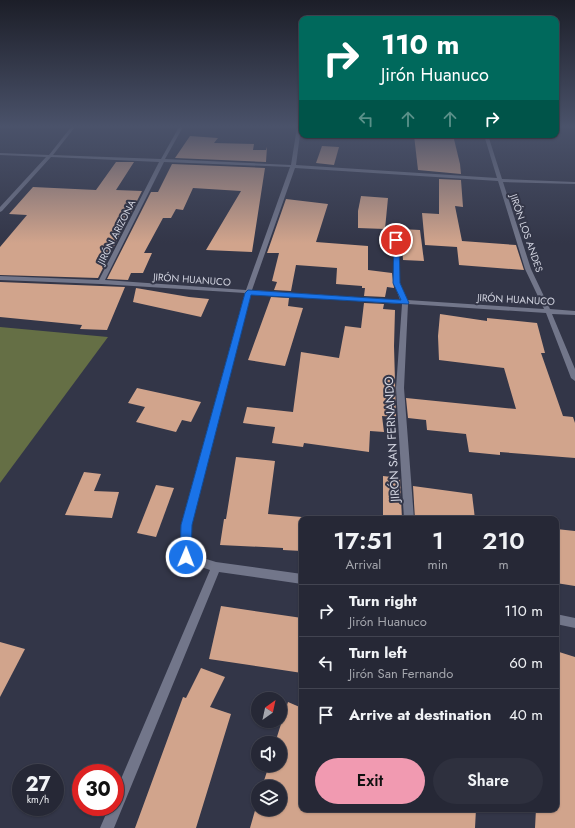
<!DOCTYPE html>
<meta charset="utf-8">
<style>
body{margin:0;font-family:Jost,sans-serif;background:#2e303e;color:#f1f3f6;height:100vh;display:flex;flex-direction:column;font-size:15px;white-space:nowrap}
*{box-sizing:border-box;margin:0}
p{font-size:13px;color:#a4a6ad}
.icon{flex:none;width:22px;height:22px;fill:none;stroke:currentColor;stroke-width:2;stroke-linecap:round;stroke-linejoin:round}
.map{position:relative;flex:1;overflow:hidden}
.sheet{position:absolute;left:299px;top:516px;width:260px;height:296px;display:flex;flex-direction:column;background:#262836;border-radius:8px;box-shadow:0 1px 3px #0004,0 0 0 1px #424451}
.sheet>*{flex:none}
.guide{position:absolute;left:299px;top:16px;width:260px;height:122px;border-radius:8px;box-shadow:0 1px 3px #0004,0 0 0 1px #424451;background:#00695c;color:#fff;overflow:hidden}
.needle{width:26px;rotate:33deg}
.controls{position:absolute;left:251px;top:692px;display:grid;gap:8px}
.controls a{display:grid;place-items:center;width:36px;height:36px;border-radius:50%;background:#262836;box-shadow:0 1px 3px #0004,0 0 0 1px #424451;font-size:20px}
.speed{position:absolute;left:12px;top:764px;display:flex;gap:8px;font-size:20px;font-weight:700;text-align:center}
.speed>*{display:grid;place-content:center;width:52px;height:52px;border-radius:50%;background:#262836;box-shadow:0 1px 3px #0004,0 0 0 1px #424451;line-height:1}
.speed small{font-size:10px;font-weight:400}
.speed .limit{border:6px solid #d22;background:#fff;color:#111}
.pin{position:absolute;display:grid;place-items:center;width:34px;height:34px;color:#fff;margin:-17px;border:2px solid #fff;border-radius:50%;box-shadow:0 1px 4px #0007}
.me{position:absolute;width:44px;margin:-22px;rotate:1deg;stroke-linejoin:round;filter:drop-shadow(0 0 3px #0008)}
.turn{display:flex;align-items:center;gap:14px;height:84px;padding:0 16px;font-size:18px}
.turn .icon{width:52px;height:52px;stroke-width:2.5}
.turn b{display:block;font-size:28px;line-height:34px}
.lanes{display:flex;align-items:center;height:38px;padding:0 16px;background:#0003;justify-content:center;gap:20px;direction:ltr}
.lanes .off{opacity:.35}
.eta{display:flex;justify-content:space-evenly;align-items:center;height:68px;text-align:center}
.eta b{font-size:24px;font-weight:600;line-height:28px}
.primary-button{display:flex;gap:8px;margin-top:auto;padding:8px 16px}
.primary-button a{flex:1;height:46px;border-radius:24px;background:#f19ab1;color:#111;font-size:16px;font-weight:600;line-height:46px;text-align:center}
.primary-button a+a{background:#2e303e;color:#f1f3f6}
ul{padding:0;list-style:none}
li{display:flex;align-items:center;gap:12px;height:52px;padding:0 16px;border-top:1px solid #424451}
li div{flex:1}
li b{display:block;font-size:15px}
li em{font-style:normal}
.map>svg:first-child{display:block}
</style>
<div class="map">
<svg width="575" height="828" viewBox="0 0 575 828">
<rect width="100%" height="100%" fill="#333648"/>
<polygon fill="#656f45" points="0,327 108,337 0,483"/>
<g fill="#d1a48c">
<polygon points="414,135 453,135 460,164 461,174 418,170"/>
<polygon points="190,136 218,138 214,143 254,144 253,150 266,150 267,147 266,162 175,158"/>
<polygon points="322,146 339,147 334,165 316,163"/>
<polygon points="116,162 134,162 116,190 142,191 98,278 0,275 0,247 27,215 9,214 33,187 96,190"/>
<polygon points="172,164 265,168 252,252 206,250 241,191 193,188 183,210 176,209 171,218 163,218 144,253 152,253 143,273 131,273 128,280 107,279 151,192 158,192"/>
<polygon points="439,179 461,180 463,207 455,206 462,241 516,245 524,270 459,265 457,247 425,245 422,213 439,214"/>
<polygon points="361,196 388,198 385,229 358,228 358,211"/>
<polygon points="286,199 328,204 316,242 368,246 368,270 392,273 394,288 387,287 385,297 364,296 365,288 362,288 362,286 336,284 337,268 296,265 291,291 274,290 277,282 272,281 279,253 267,253"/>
<polygon points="401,229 420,230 424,261 403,260"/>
<polygon points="0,282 101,286 125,287 107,330 80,329 82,325 0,317"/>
<polygon points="136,288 189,297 209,299 201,317 133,302"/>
<polygon points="271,297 289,298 288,306 303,308 285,366 248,360"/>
<polygon points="364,303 384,304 383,309 395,310 394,346 396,417 382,416 384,432 370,431 369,452 304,443 303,447 272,443 275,427 243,423 247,407 293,412 301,352 339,358 345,326 361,328"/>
<polygon points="440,314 487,321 487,318 537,323 545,353 541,353 563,416 573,417 575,423 575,458 500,452 500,455 469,452 466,434 427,430 426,420 408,418 406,398 516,409 504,368 439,360 438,336"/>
<polygon points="137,388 201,402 191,422 182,420 176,432 136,422 145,407 128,403"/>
<polygon points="236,457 275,461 268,514 302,517 302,551 283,550 283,548 220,545 224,519 226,519"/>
<polygon points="84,472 101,474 94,491 119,492 112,518 65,515"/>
<polygon points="383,476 400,478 402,519 383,519"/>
<polygon points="156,485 174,488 156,537 137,533"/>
<polygon points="413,486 472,494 475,519 415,519"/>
<polygon points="556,529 575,531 575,586 556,583"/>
<polygon points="221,606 302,618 302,673 209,659"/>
<polygon points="0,642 25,649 0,697"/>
<polygon points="556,651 575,657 575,828 535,828 536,809 556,809"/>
<polygon points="201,668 225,677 210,707 231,714 196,828 135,828 183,697 186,698"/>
<polygon points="288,702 302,708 302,809 476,809 475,828 250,828 258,800 258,809 280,809 280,787 262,787 269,765 280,765 280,743 275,743"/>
</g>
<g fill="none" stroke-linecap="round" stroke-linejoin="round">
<g fill="#72768a" fill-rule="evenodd">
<path d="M71 127H75L53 155 161 159 179 127H183L165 159 291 165 297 127H301L296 165 497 178 484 135H488L502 179 575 182V184L503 182 531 269 550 309 575 311V315L552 314 575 369V381L571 378 546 313 408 304 404 388 414 519H404L396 388 402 304 251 294 191 525 190 554 216 562 302 574V584L219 572 114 828H100L109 807H115V793L210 570 181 560 180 557 181 525 245 293 101 284 0 280V276L99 280 159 162 51 157 2 211 0 212V207L46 157 0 155V153L49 155ZM164 162 290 167 246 290 105 280ZM295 168 498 181 525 269 544 309 407 300 400 283 399 239 396 237 393 239 394 283 400 300 252 290Z"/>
<polygon points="556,614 575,618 575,628 556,624"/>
</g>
</g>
<linearGradient id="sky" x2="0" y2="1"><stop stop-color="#1c1e28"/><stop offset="0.52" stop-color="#4a526a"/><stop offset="1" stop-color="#4a526a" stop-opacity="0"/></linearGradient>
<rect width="575" height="243" fill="url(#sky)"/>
<polygon fill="#1a73e8" stroke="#114b97" points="394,238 399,240 400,283 409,303 408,304 251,295 192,525 191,557 189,561 186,563 182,561 180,557 181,525 245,293 248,290 401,300 393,283"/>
<g text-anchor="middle" stroke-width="4" stroke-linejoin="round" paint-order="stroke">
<g font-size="10" fill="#d2d4e0" stroke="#333648">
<text transform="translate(116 232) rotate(-63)" y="4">JIRÓN ARIZONA</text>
<text transform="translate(527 233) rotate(71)" y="4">JIRÓN LOS ANDES</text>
<text transform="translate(192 279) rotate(4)" y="4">JIRÓN HUANUCO</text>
<text transform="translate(516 299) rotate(3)" y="4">JIRÓN HUANUCO</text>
</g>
<g font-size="12" fill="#d2d4e0" stroke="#333648">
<text transform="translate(392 439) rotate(-93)" y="4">JIRÓN SAN FERNANDO</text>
</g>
</g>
</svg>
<div class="controls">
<a><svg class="needle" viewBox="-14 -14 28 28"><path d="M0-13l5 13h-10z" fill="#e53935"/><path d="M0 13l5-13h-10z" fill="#a4a6ad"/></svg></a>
<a><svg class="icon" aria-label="sound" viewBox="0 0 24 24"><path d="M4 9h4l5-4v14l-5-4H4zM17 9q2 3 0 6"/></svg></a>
<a><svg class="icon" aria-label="layers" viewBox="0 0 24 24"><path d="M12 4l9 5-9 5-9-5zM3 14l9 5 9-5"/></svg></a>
</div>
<div class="speed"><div>27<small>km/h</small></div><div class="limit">30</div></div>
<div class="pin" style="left:396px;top:240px;background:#d93025"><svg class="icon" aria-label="arrive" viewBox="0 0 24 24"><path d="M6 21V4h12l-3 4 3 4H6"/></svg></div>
<svg class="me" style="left:186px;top:557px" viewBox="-20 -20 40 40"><circle r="17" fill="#1a73e8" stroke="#fff" stroke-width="3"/><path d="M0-11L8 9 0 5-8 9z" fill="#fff"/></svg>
<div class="guide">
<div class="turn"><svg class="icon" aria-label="right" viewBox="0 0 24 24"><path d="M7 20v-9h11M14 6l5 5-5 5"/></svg><div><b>110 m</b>Jirón Huanuco</div></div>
<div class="lanes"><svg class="icon off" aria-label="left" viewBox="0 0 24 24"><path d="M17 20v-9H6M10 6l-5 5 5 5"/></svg><svg class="icon off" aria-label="ahead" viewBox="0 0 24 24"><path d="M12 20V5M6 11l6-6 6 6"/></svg><svg class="icon off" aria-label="ahead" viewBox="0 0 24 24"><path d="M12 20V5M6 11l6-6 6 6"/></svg><svg class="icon" aria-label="right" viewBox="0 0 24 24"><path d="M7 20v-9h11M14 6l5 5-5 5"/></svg></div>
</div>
<section class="sheet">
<div class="eta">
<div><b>17:51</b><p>Arrival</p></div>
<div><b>1</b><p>min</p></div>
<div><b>210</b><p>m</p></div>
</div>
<ul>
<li><svg class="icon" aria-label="right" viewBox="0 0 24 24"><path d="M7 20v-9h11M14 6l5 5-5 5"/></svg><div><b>Turn right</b><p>Jirón Huanuco</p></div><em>110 m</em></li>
<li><svg class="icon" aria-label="left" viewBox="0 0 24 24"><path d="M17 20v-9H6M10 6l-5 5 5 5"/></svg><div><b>Turn left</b><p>Jirón San Fernando</p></div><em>60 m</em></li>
<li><svg class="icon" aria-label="arrive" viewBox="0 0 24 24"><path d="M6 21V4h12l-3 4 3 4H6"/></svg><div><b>Arrive at destination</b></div><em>40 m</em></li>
</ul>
<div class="primary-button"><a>Exit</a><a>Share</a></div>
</section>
</div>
